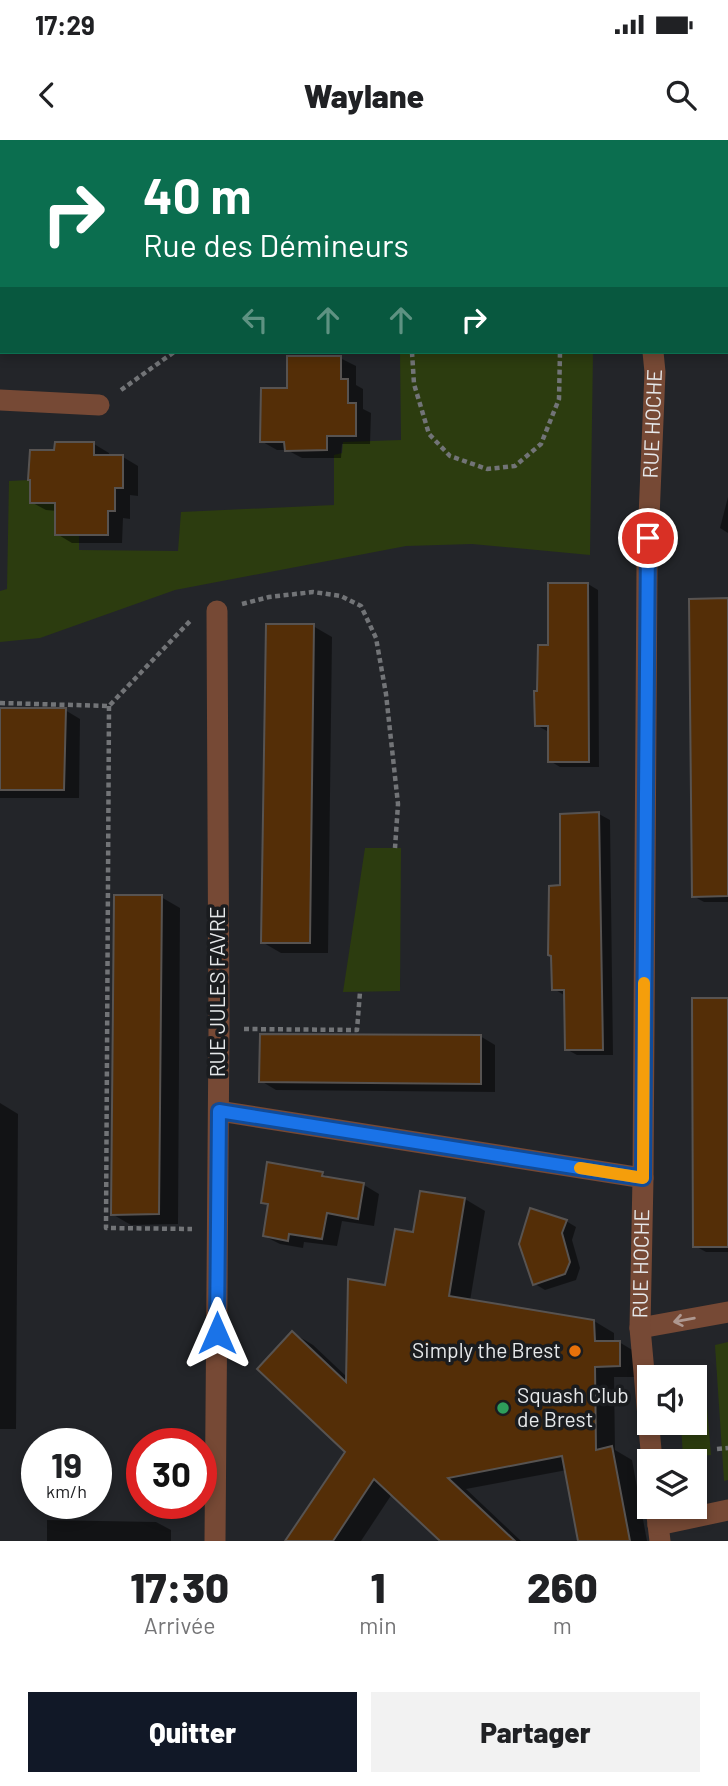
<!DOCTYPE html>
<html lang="fr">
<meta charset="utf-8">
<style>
body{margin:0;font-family:Barlow,sans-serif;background:#f2f2f2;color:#202124;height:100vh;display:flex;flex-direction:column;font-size:26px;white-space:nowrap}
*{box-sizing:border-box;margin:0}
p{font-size:23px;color:#757577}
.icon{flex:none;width:38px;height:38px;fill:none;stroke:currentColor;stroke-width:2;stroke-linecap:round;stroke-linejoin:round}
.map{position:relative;height:1401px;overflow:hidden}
.side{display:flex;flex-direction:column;background:#fff;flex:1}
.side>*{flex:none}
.guide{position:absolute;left:0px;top:0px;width:728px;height:214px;box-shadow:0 4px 10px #0003;background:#0b6e4f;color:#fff;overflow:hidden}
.fabs{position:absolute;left:637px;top:1225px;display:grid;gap:14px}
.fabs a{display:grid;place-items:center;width:70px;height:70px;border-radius:0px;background:#fff;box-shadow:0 4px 10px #0003;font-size:35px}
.speed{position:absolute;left:21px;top:1288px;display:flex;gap:14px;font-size:35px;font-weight:700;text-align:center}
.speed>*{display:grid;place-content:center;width:91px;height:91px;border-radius:50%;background:#fff;box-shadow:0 4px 10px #0003;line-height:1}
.speed small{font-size:18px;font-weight:400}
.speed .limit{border:10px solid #d22;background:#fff;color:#111}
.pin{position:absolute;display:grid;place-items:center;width:60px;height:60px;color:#fff;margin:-30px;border:4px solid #fff;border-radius:50%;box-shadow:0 2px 7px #0007}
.me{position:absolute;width:77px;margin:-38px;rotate:0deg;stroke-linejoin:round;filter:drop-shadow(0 0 5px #0008)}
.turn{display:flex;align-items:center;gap:24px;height:147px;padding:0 28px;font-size:32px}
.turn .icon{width:91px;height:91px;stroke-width:2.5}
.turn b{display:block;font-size:49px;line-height:60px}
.lanes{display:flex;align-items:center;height:66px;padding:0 28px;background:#0003;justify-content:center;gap:35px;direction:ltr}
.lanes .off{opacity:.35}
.eta{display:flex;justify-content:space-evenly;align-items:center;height:119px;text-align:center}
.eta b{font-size:42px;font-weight:800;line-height:49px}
.action{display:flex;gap:14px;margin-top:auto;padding:14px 28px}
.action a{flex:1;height:80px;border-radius:0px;background:#111827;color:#fff;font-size:28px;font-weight:800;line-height:80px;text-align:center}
.action a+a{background:#f2f2f2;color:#202124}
.status{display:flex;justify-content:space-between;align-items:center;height:49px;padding:0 35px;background:#fff;direction:ltr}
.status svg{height:19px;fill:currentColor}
header{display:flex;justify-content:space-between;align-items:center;height:91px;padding:0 28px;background:#fff;font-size:32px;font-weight:800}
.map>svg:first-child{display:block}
</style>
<div class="status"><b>17:29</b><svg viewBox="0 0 49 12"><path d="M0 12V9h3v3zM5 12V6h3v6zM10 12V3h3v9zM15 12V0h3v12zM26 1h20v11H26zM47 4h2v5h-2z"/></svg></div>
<header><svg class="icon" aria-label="back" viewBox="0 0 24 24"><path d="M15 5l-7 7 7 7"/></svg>Waylane<svg class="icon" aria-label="search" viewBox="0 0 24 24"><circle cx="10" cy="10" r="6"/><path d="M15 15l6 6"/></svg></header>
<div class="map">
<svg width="728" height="1401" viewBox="0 0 728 1401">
<rect width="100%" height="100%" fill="#232529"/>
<g fill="#2c3c0f">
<polygon points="640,0 728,0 728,136 726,135 726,2 641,2"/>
<polygon points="400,212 593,212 590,415 472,404 406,406 175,450 40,498 0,502 0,451 7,449 9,341 30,340 30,362 55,363 55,395 79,395 79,410 178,411 181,372 334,365 334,315 342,313 343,302 401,300"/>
<polygon points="365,708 401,708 400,851 343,852"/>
<polygon points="728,1202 728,1340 724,1341 715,1205"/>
<polygon points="704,1231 711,1315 683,1318 681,1283 695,1283 695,1237 677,1237 677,1234"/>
</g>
<g fill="#0007">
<polygon points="726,137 728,138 728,191 726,190"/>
<polygon points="340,218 356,226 356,245 363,249 363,269 371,273 370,304 342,304 341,318 302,318 287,310 277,310 261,301 289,250"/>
<polygon points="94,304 109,313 109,317 123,317 138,326 138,356 130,355 130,379 123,378 122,403 72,403 57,394 57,371 46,370 31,362 56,312"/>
<polygon points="728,357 728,393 720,388"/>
<polygon points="588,444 598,450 599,627 560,627 550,621 550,591 547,591 536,585 539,553"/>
<polygon points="728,460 728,762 704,762 693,756"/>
<polygon points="313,486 332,497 328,813 281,813 262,802"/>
<polygon points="0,570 65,570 80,579 79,658 0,658"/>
<polygon points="599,674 610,680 613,915 577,915 566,909 564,855 554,849 553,816 562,747 561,675"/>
<polygon points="161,757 180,768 178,1084 131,1085 112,1074"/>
<polygon points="728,860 728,1112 706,1112 695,1106"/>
<polygon points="480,896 495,905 495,952 276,950 261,941"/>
<polygon points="0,963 18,974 16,1289 0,1289"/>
<polygon points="322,1033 333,1040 364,1045 379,1054 374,1086 342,1081 337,1106 304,1102 303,1108 280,1104 264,1096 269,1066 263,1062"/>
<polygon points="465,1059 485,1071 470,1161 594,1181 614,1193 614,1202 619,1202 639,1214 640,1237 614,1237 615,1310 632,1320 647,1401 580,1401 567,1330 466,1349 521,1401 442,1401 392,1354 361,1401 287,1401 348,1312 293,1193 313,1205 348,1238 387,1147 415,1094"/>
<polygon points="566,1081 576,1087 572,1100 580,1128 576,1140 545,1150 535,1144"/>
<polygon points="47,1380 156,1382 171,1390 171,1401 47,1401"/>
</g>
<g fill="#542e07" stroke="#575351" stroke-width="2">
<polygon points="287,216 341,216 341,239 348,239 348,263 356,263 356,296 327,296 327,310 285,311 284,302 260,302 261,248 287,248"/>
<polygon points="55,302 94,302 94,315 123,315 123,348 115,348 115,371 108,371 108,395 55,395 55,363 30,363 30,340 28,340 30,310 54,310"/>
<polygon points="548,443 588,443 589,622 548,622 548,586 535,586 534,551 537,551 538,505 548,505"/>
<polygon points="728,458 728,756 692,757 689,459"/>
<polygon points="266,484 314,484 310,803 261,803"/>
<polygon points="0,568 66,568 64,650 0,650"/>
<polygon points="599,672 603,910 565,910 564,850 552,850 551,816 548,815 549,746 560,745 560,674"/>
<polygon points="114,755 162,755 159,1074 111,1075"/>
<polygon points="692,858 728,858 728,1107 693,1107"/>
<polygon points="260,894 481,895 481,944 259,942"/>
<polygon points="267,1022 323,1032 322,1036 364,1043 358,1079 327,1073 322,1099 289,1094 288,1101 263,1096 268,1064 261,1063"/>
<polygon points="420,1051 465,1058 449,1156 594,1180 595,1201 620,1201 620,1226 595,1227 596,1310 612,1306 630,1401 578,1401 562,1316 448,1338 515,1401 440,1401 374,1339 333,1401 285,1401 345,1312 257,1229 292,1191 346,1242 348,1139 385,1145 395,1089 413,1092"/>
<polygon points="530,1068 567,1080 562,1093 570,1122 565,1134 533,1145 519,1104"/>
</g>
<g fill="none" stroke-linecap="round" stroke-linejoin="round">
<g stroke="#727477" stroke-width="4.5" stroke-dasharray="5 3.5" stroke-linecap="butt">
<polyline points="122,0 123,2"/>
<polyline points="726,90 728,89"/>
<polyline points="412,212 414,244 429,294 450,316 487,329 515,326 541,304 559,259 560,212"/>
<polyline points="121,250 174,212"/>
<polyline points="242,464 269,457 313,452 341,456 361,466 376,498 386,554 398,664 395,708"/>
<polyline points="0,563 109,566 191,480"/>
<polyline points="109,566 106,1088 192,1089"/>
<polyline points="244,889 357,890 360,852"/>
<polyline points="717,1309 728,1308"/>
</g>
<g stroke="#764935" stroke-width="19">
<polyline points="284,2 294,0"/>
<polyline points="544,2 544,0"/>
</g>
<g stroke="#764935" stroke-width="21">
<polyline points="614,0 614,2"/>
<polyline points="2,2 5,0"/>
<polyline points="0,260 99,265"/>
<polyline points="219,971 643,1038"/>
<polyline points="640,1188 728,1172"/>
<path id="s1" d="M652 1321 640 1188 643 1038 647 426 655 232 653 212"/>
<polyline points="656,1367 660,1401"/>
<polyline points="658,1385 728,1370"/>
<polyline points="215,1401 219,889 217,471"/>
</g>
</g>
<defs><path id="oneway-shaft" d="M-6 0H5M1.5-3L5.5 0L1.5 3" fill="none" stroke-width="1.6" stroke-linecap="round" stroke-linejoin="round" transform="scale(1.75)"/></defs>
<use stroke="#ae9890" href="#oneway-shaft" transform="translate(684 1180) rotate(170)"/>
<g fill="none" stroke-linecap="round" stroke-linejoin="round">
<defs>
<polyline id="route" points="217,1193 219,971 643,1038 648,398"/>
</defs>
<use href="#route" stroke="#114b97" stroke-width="18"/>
<use href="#route" stroke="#1a73e8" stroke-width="12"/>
<polyline stroke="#f59e0b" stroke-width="12" points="580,1028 643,1038 644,843"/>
</g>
<circle fill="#e8710a" stroke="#1a1c1f" stroke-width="2.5" cx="575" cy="1211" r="7"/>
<circle fill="#2e9e5b" stroke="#1a1c1f" stroke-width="2.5" cx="503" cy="1268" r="7"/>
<g text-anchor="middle" stroke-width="7" stroke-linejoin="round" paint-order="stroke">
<g font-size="21" fill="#e6e8ea" stroke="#1a1c1f">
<text dy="7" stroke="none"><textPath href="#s1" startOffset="1038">RUE HOCHE</textPath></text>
<text transform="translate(218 852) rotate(-90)" y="7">RUE JULES FAVRE</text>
<text dy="7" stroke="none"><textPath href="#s1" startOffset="198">RUE HOCHE</textPath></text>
</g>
<g font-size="21" fill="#e6e8ea" stroke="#1a1c1f" text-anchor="end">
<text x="561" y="1218">Simply the Brest</text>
<text x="517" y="1263" text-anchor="start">Squash Club<tspan x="517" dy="24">de Brest</tspan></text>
</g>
</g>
</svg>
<div class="fabs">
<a><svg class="icon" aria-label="sound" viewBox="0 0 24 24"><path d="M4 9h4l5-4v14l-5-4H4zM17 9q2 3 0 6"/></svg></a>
<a><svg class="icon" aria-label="layers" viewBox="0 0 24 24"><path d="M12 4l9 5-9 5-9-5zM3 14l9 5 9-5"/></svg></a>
</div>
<div class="speed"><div>19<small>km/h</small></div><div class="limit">30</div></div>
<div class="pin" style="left:648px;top:398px;background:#d93025"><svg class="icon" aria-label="arrive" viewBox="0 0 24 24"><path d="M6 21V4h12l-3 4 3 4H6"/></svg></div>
<svg class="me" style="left:217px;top:1193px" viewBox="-20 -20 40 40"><path d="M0-17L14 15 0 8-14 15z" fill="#1a73e8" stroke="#fff" stroke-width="4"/></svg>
<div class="guide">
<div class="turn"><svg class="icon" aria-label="right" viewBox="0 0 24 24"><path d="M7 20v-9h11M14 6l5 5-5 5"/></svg><div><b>40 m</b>Rue des Démineurs</div></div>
<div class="lanes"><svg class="icon off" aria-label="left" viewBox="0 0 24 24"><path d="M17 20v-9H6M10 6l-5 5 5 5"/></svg><svg class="icon off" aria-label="ahead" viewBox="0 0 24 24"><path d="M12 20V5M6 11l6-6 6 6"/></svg><svg class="icon off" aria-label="ahead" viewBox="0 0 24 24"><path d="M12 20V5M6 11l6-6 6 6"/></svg><svg class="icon" aria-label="right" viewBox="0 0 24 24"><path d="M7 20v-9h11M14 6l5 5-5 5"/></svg></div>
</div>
</div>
<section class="side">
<div class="eta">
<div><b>17:30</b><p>Arrivée</p></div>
<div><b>1</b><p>min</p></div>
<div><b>260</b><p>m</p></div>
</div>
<div class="action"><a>Quitter</a><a>Partager</a></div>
</section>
